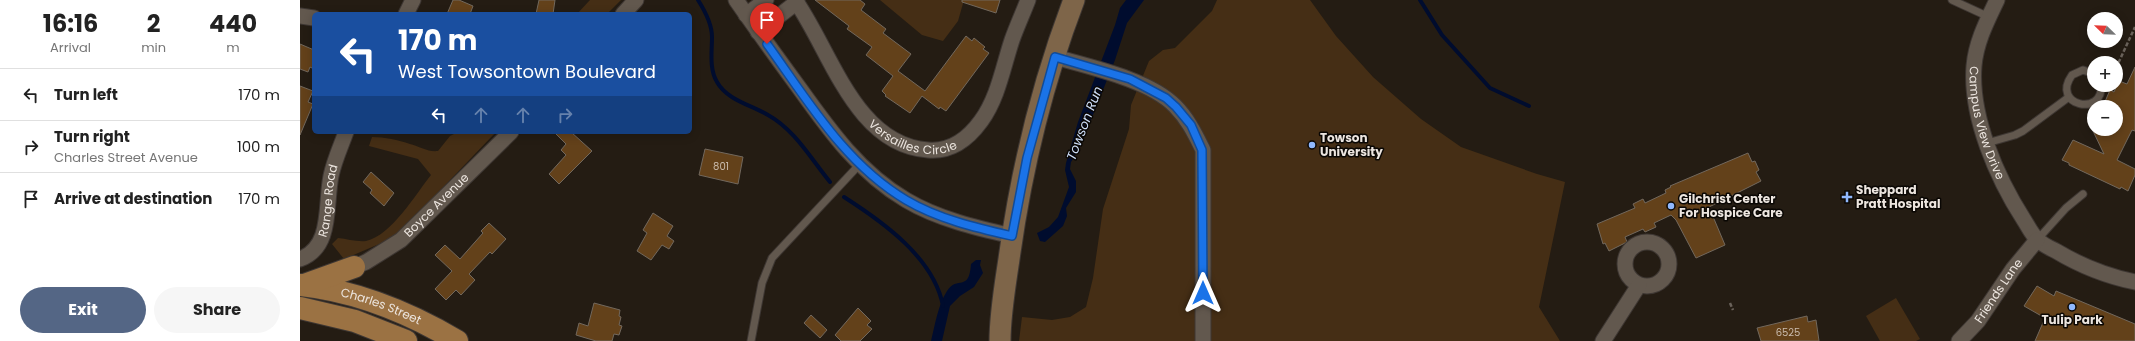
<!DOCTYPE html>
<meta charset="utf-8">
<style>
body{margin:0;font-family:Poppins,sans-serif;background:#f6f6f6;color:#222;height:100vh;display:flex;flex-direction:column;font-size:15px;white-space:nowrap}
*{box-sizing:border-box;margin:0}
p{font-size:13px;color:#767676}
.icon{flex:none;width:22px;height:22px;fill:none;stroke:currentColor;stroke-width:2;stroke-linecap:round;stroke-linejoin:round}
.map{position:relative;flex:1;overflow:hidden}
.side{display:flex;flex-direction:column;background:#fff;width:300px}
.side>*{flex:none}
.guide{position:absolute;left:12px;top:12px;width:380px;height:122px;border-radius:6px;box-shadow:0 2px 10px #0003;background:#1a4fa0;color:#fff;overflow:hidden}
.needle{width:26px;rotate:293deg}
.tools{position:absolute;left:1787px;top:12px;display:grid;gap:8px}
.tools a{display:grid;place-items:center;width:36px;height:36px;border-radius:50%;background:#fff;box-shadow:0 2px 10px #0003;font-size:20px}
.pin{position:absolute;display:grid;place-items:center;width:34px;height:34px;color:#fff;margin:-41px -17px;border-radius:50% 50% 50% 0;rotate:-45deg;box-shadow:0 0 4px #0007}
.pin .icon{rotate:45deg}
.me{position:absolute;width:44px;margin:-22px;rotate:0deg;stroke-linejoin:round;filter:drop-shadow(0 0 3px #0008)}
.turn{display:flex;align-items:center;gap:14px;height:84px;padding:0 20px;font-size:18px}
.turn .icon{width:52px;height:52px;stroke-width:2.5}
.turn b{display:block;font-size:28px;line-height:34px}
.lanes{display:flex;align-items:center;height:38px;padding:0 20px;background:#0003;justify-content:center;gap:20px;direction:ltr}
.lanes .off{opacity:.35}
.eta{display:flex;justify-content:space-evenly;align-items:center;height:68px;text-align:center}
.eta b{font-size:24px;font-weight:700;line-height:28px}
.cta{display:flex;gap:8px;margin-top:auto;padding:8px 20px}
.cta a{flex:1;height:46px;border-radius:24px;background:#546685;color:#fff;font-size:16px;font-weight:700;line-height:46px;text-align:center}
.cta a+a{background:#f6f6f6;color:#222}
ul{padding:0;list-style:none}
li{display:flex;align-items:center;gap:12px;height:52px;padding:0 20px;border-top:1px solid #e0e0e0}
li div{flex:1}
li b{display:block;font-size:15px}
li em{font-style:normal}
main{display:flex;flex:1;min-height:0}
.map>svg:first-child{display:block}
</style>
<main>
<section class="side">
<div class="eta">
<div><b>16:16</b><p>Arrival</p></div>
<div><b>2</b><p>min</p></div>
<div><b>440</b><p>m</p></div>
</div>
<ul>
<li><svg class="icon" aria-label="left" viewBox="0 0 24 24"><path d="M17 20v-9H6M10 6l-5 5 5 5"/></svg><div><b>Turn left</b></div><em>170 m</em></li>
<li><svg class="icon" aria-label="right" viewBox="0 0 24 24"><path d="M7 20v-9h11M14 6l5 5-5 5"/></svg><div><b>Turn right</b><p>Charles Street Avenue</p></div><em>100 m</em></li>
<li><svg class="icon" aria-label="arrive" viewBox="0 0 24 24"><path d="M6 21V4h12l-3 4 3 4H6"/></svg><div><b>Arrive at destination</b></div><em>170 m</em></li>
</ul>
<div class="cta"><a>Exit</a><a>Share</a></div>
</section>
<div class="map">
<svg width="1835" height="341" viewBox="0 0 1835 341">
<rect width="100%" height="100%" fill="#241c13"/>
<g fill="#452e15">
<polygon points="290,0 321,0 307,14 277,14"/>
<polygon points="580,0 664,0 658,21 643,41 622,35"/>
<polygon points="917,0 1010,0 1036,36 1073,77 1121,119 1161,147 1237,174 1265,182 1239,307 1260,341 719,341 722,317 752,320 770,317 786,307 793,278 803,209 829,129 831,105 849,61 863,50 875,48 912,11"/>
<path d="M158 132H196L127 204 91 239 44 259 32 244 38 238C47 239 57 242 66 241 92 235 115 195 131 175L118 159 69 146 72 137C85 137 98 140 110 144 121 147 127 152 138 151L150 136Z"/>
<polygon points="1596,298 1620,339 1616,341 1580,341 1566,316"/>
</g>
<g fill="#000c2e">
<polygon points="826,0 844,0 827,23 815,60 795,110 778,151 771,162 770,169 776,181 776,192 766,208 767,216 763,226 745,242 740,241 737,233 749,227 758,217 769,187 765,170 766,163 778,122 815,25 820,8"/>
<path d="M676 260H681L680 265 683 273 674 287 660 296 650 306 642 341H631C635 325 638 305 647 291 657 275 669 293 671 264Z"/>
</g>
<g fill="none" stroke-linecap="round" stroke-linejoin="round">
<g stroke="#000c2e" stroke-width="4">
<path d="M398 0C405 11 412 24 412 37 412 51 409 69 417 82 427 100 451 105 468 115 495 130 511 159 530 182"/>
<polyline points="1120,0 1142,35 1190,88 1229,106"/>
<path d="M544 197C583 222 634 258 643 306"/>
</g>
</g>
<g fill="#63411a" stroke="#72685d">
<polygon points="153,0 159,0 173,6 170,14 147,14"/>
<polygon points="239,0 255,0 253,14 236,14"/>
<polygon points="515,0 560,0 565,4 561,10 586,29 583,33 611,54 598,71 625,91 666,36 672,41 674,38 685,47 683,49 689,53 646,111 640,107 639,109 622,96 610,113 585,96 586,95 582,91 593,76 566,55 572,47 547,29 549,26"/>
<polygon points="662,0 700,0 696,13 662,2"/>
<polygon points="0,44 14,50 14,69 10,67 8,72 0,69"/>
<polygon points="1835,67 1835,131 1832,130 1817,160 1835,169 1835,175 1828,191 1821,187 1820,189 1769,165 1769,163 1762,160 1773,140 1804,154 1793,131 1800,129 1816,129 1816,107 1804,104 1810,90 1814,92 1819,81 1827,84"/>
<polygon points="0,86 13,91 8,102 13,104 0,135"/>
<polygon points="254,132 271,132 292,151 259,184 249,174 266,155 261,150 266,144"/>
<polygon points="405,149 443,157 438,184 399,175"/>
<polygon points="1448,153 1452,162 1455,161 1459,170 1456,172 1461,181 1409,207 1425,245 1396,258 1376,220 1371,215 1354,223 1356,227 1345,232 1343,229 1325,237 1327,242 1309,251 1305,243 1303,244 1297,224 1335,208 1333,204 1343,199 1345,203 1366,193 1365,190 1371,187 1370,186"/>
<polygon points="71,172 94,193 84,206 70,193 72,190 63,182"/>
<polygon points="353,213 373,226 367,236 374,241 369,249 362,245 351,260 337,251 347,233 343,230"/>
<polygon points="189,223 206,239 192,254 190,252 169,274 175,280 161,295 156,290 146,300 135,289 152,271 135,255 145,245 160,259 183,233 181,231"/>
<polygon points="1737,286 1754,296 1756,291 1835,324 1835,341 1735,341 1745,318 1724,306"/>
<polygon points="294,303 320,310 319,316 321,317 319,325 322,326 319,335 314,334 312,341 296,341 276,335 279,323 288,326"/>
<polygon points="558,308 571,321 567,325 572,329 560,341 541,341 535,335"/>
<polygon points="511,315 527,330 520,338 504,323"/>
<polygon points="1507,316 1508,322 1516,320 1519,341 1461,341 1457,328"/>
</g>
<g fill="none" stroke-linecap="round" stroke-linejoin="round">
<defs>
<g id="service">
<polyline points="1652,0 1689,17"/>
<path d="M1794 74 1783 70 1772 75C1750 106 1804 117 1801 85"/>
<polyline points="1687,143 1715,135 1723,131 1769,97"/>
<polyline points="1737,240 1766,208 1783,194"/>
<polyline points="451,341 462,283 472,258 559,165"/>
</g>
<g id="minor">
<path d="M436 0C457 30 478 59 500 89 530 131 560 173 606 200 638 219 677 228 712 236"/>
<path id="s1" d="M495 0C531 51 555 145 628 150 651 152 668 139 681 121 698 98 703 67 712 40 717 26 723 13 728 0"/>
<path id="s2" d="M1697 0C1687 21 1676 42 1674 66 1670 117 1697 178 1724 220 1728 226 1732 235 1738 240 1743 245 1750 248 1756 251 1781 266 1806 276 1835 282"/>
<polyline points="106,14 113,0"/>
<polyline points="323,14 336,0"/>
<polyline points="446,15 466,0"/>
<polyline points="0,16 14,18"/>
<polyline points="458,32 497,2"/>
<path d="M755 57C790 67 850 80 875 106 888 119 895 134 903 150V341"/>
<circle cx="1347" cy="264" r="22"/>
<path id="s3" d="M0 259C33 247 25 205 31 176 34 161 41 146 46 132"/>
<path id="s4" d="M54 267 66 262 101 240 211 132"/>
<polyline points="1303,341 1339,285"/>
<path id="s5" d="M1659 341 1678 321 1713 269 1737 240"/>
</g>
<path id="secondary" d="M700 341C700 314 705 286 709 259 721 171 742 84 774 0"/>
<g id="primary">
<path id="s6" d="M0 285C57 291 108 312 157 341"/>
<polyline points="4,285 54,267"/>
<polyline points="0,308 55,321 106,341"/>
</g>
</defs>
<use href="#service" stroke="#3e3733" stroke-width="9"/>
<use href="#minor" stroke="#3e3733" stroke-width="17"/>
<use href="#secondary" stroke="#3e3733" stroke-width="23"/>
<use href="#primary" stroke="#3e3733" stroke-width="24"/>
<g stroke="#6a625a" stroke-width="2.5" stroke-dasharray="4 2" stroke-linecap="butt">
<polyline points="1816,68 1835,27"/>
<polyline points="1430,303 1433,310"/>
</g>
<use href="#service" stroke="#62584e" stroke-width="7"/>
<use href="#minor" stroke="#62584e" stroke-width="15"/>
<use href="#secondary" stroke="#7e6549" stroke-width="21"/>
<use href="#primary" stroke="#9b7243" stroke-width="22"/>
</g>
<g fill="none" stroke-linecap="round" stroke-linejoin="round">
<defs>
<path id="route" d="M467 44C508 101 545 164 606 200 638 219 677 228 712 236L727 158 755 57 830 79 866 98 876 107 891 125 902 150 903 293"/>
</defs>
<use href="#route" stroke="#114b97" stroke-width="10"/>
<use href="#route" stroke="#1a73e8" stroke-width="7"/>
</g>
<g fill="#90b8fd" stroke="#0a0704" stroke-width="1.5">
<circle cx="1012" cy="145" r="4"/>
<path d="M1545 191h4v4h4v4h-4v4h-4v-4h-4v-4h4z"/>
<circle cx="1371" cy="206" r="4"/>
<circle cx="1772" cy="307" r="4"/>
</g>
<g text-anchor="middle" stroke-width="3" stroke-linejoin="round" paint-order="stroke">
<g font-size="10" fill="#cabcae">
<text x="421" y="170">801</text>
<text x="1488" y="336">6525</text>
</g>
<g font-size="12" fill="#ece5df" stroke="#0a0704">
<text dy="4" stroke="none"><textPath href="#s2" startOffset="129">Campus View Drive</textPath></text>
<text dy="4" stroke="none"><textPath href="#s1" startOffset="191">Versailles Circle</textPath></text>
<text dy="4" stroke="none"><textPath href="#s3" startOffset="69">Range Road</textPath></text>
<text dy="4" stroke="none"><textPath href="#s4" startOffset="104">Boyce Avenue</textPath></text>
<text dy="4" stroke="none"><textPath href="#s5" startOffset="64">Friends Lane</textPath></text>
<text dy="4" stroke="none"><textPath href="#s6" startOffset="84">Charles Street</textPath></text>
</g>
<g font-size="12" font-weight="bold" fill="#ece5df" stroke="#0a0704" text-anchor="start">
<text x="1020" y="142">Towson<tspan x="1020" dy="14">University</tspan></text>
<text x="1556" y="194">Sheppard<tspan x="1556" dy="14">Pratt Hospital</tspan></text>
<text x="1379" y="203">Gilchrist Center<tspan x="1379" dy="14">For Hospice Care</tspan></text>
<text x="1772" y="324" text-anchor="middle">Tulip Park</text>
</g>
<g font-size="13" font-style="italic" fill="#cfdffa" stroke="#0a0704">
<text transform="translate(784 123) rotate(-69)" y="5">Towson Run</text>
</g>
</g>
</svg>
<div class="tools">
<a><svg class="needle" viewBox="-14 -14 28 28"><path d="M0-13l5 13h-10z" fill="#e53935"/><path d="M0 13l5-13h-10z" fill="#767676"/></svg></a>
<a>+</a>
<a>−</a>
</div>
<div class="pin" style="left:467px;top:44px;background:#d93025"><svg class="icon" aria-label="arrive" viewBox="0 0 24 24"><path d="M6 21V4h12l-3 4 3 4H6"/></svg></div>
<svg class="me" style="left:903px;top:293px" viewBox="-20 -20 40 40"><path d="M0-17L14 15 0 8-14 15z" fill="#1a73e8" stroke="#fff" stroke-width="4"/></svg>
<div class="guide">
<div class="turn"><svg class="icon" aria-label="left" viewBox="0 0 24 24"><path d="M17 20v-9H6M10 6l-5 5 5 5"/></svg><div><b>170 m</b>West Towsontown Boulevard</div></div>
<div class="lanes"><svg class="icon" aria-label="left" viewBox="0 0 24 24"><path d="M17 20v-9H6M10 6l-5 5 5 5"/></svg><svg class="icon off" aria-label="ahead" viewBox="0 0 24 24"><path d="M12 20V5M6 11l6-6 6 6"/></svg><svg class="icon off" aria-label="ahead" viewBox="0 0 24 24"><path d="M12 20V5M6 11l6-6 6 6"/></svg><svg class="icon off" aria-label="right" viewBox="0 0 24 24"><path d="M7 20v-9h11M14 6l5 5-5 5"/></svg></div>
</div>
</div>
</main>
